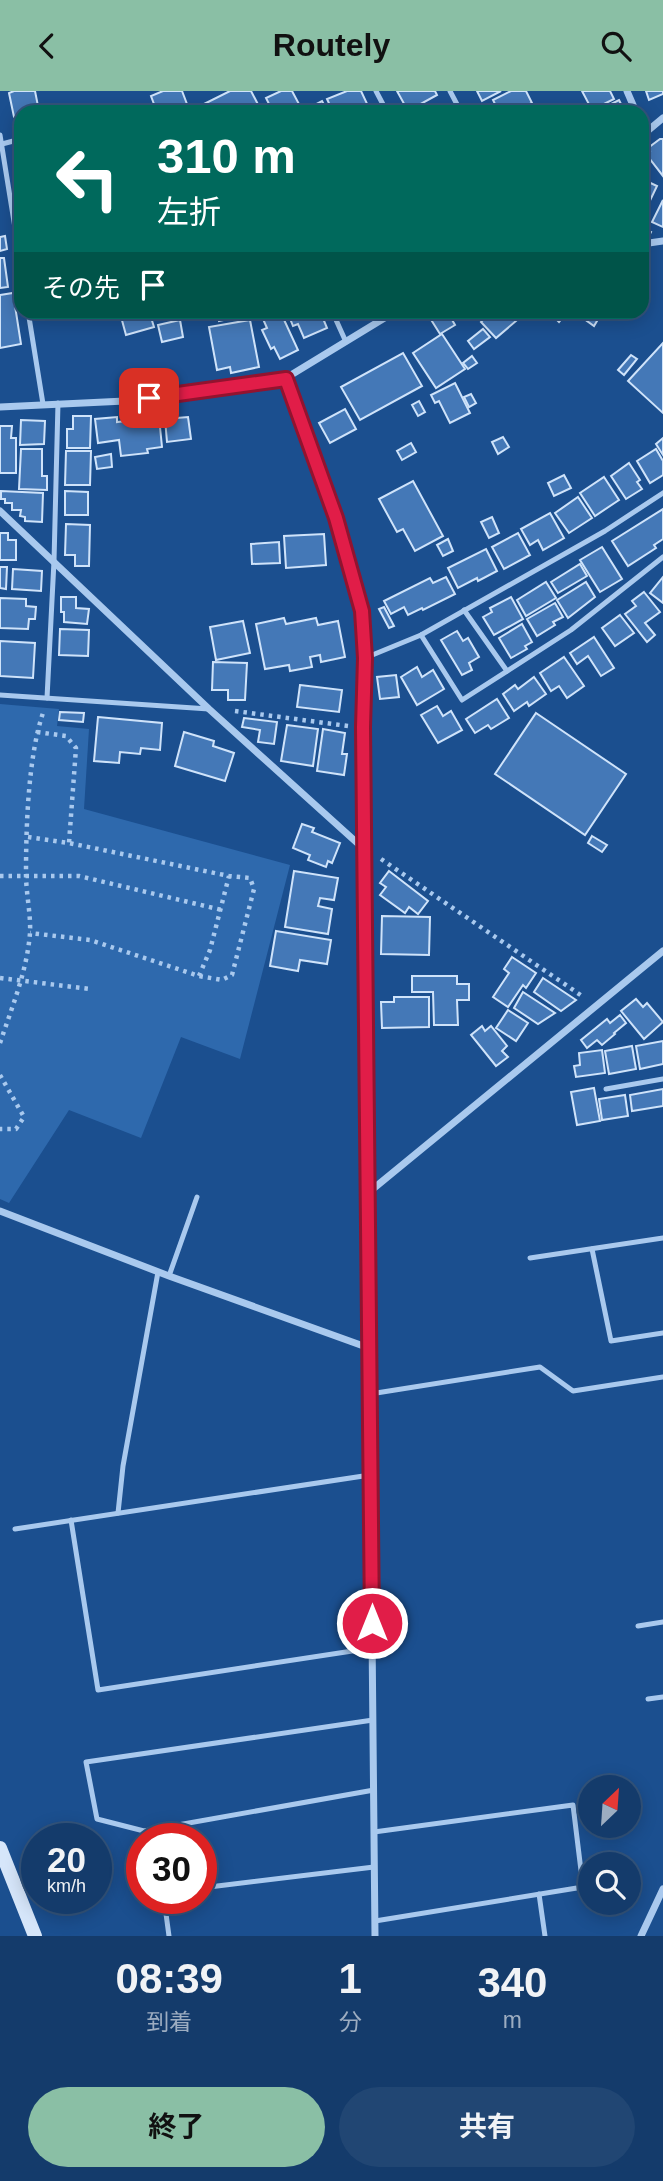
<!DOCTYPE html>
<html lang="ja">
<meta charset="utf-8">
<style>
body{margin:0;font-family:Arial,"Noto Sans JP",sans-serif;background:#214673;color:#f1f3f6;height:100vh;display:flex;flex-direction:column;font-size:26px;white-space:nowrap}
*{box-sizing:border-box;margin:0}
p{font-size:23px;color:#9dadc1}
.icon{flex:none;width:38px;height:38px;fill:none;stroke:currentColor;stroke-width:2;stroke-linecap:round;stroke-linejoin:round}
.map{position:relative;height:1845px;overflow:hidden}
.side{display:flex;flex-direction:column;background:#143b6b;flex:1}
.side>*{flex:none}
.top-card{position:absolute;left:14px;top:14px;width:635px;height:214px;border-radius:21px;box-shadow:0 4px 18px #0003,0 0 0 2px #33557e;background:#00695c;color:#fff;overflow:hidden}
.needle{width:46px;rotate:25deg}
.tools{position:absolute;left:578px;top:1684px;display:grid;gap:14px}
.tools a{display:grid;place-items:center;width:63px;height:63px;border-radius:50%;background:#143b6b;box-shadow:0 4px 18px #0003,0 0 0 2px #33557e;font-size:35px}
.speed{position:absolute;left:21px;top:1732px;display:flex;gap:14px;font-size:35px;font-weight:700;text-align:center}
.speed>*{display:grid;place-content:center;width:91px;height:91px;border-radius:50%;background:#143b6b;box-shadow:0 4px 18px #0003,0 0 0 2px #33557e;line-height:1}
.speed small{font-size:18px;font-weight:400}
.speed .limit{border:10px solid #d22;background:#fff;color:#111}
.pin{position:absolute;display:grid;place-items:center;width:60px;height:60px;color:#fff;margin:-30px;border-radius:14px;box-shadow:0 4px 10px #0006}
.me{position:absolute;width:77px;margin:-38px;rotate:0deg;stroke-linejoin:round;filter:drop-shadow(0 0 5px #0008)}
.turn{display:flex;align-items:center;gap:24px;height:147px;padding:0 28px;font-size:32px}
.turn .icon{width:91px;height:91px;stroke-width:2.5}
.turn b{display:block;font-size:49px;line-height:60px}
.then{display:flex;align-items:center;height:66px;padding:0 28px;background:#0003;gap:14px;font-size:26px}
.eta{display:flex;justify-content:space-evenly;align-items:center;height:119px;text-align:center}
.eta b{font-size:42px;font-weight:700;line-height:49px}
.action{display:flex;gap:14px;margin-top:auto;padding:14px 28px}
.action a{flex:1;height:80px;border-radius:42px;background:#8abfa5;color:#111;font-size:28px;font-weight:700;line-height:80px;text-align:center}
.action a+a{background:#214673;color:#f1f3f6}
header{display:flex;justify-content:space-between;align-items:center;height:91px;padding:0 28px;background:#8abfa5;color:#111;font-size:32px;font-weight:700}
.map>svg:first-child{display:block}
</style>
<header><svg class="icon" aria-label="back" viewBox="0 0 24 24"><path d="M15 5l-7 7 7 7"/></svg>Routely<svg class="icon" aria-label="search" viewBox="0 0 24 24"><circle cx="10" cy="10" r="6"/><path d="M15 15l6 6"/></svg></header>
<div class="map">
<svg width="663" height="1845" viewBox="0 0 663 1845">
<rect width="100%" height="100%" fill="#1b4f8f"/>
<polygon fill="#2e69ad" points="0,613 59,618 57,635 89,638 84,718 290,774 240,968 181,946 141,1047 69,1019 9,1112 0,1108"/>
<g fill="#4478b7" stroke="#cfe3fa" stroke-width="2">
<polygon points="14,0 35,0 39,20 21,21 21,25 14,26 9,2"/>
<polygon points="163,0 182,0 190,21 157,21 151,5"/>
<polygon points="230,0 251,0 262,21 201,21 198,16"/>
<polygon points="281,0 292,0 300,15 286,21 273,21 266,7"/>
<polygon points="347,0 361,0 370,19 333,21 327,8"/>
<polygon points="397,0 435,0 437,4 408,20"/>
<polygon points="477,0 501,0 482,10"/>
<polygon points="511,0 526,0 532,12 512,21 499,21 493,9"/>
<polygon points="582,0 610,0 614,8 592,19"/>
<polygon points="646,0 663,0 663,3 649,9"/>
<polygon points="619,9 625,21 595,21"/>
<polygon points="322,10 328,21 301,21"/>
<polygon points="443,15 446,21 431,21"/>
<polygon points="660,48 663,48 663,85 646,63 650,60 648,57"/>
<polygon points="642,88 657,95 646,118 642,116"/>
<polygon points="663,109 663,136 652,131"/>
<polygon points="642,137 651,141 646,151 642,149"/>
<polygon points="5,145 7,158 0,160 0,146"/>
<polygon points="0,167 4,167 8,196 0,197"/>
<polygon points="13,202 21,253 0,257 0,204"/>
<polygon points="127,220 149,220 154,236 126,244 120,222"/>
<polygon points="217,220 251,220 251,223 219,230"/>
<polygon points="280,220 298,259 280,268 274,256 271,258 262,239 267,237 263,228"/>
<polygon points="287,220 320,220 327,237 304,247 298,233 293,235"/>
<polygon points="441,220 447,220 455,234 440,243 430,227"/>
<polygon points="478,220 521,220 523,224 496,247 481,231 484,228"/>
<polygon points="548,220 568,220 559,231"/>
<polygon points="573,220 603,220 594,235"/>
<polygon points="180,229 183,246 162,251 158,234"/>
<polygon points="250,229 259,276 231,282 230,276 217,279 209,236"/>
<polygon points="483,238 490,246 474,258 468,250"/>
<polygon points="442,243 465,278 436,297 413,262"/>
<polygon points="663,252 663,322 628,290"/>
<polygon points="403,262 422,295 360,329 341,296"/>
<polygon points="631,264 637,268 624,284 618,279"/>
<polygon points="472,265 477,272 468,278 463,272"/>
<polygon points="455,292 470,322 450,332 439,310 435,312 431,304"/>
<polygon points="471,303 476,312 469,316 464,306"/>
<polygon points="419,310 425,321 418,325 412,314"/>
<polygon points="345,318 356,338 330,352 319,332"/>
<polygon points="73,325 91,325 90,357 67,357 67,338 73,338"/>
<polygon points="117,326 117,331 159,326 162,356 147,358 148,362 121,365 119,349 98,352 95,328"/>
<polygon points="188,326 191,348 167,351 165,328"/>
<polygon points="21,329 45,330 44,353 20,354"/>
<polygon points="0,335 12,335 11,347 16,347 16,382 0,382"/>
<polygon points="503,346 509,356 498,363 492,351"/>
<polygon points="663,347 663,364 656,353"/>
<polygon points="411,352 416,361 402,369 397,360"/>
<polygon points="21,358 42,358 42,385 47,385 47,399 19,398"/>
<polygon points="656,358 663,370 663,384 650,392 637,370"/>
<polygon points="66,360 91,360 90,394 65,394"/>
<polygon points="111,363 112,376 97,378 95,366"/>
<polygon points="629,372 640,389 637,391 642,398 626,408 611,385"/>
<polygon points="564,384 571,397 554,405 548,392"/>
<polygon points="604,386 619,409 595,425 580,402"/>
<polygon points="413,390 443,445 415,460 403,438 397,441 379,408"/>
<polygon points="1,400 43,402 42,431 25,430 25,426 20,425 21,419 12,419 12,412 5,412 5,408 1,408"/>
<polygon points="65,400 88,401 88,424 65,424"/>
<polygon points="578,406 592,427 569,442 555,422"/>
<polygon points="663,418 663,448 654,454 656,457 628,475 612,450"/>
<polygon points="550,422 564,447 543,459 538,449 530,454 521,438"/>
<polygon points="492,426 499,442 489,447 481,431"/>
<polygon points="66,433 90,434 89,475 75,475 75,464 65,464"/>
<polygon points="0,442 8,442 8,449 16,449 16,469 0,469"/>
<polygon points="518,442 530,464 504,478 492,456"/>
<polygon points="324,443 326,474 286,477 284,445"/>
<polygon points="448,448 453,460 443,465 437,454"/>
<polygon points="279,451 280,472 252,473 251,453"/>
<polygon points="602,456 622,488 600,501 580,469"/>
<polygon points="486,458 497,480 478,490 477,487 458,497 448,477"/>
<polygon points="580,473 587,485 558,502 551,491"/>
<polygon points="0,476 7,476 6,498 0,497"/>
<polygon points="13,478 42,480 41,500 12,498"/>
<polygon points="446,486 455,503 423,519 422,517 408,524 404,516 391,523 384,510 430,487 433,492"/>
<polygon points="663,486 663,512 650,502"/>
<polygon points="546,491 556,507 526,525 517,509"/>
<polygon points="586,491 595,506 568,527 557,509"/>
<polygon points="644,501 660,521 645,532 655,544 647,551 625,523 636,515 632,510"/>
<polygon points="61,506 76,506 76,517 89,518 87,533 64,531 64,521 61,521"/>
<polygon points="511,506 523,528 494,544 483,526 492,521 490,517"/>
<polygon points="0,507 26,508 26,515 36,516 35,528 29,528 28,538 0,537"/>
<polygon points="555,512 563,526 553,531 555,534 537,545 527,528"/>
<polygon points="384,516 394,535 389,537 379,518"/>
<polygon points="620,524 634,542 615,555 602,537"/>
<polygon points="284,527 286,533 316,527 318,534 338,530 345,566 321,571 320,564 310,566 312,576 290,580 289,574 265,578 256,533"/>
<polygon points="243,530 250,562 216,569 210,536"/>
<polygon points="522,533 532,551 525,555 527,558 511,567 499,547"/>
<polygon points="60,538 89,539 88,565 59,564"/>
<polygon points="457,540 463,550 468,547 479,566 469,572 472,579 462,584 441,549"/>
<polygon points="594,546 614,577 601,585 588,565 577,573 570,562"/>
<polygon points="0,550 35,552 33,587 0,585"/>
<polygon points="564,566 584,595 567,607 559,595 551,600 540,582"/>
<polygon points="213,571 247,572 245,609 228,609 228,599 212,599"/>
<polygon points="417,576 422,586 433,579 444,598 417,614 401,586"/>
<polygon points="396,584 399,606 380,608 377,586"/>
<polygon points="534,586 546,603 529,615 527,611 514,620 503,603 515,594 518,598"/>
<polygon points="300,594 342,599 339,621 297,616"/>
<polygon points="497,608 509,627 491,638 488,634 475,642 466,628"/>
<polygon points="437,615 443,625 451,620 462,639 438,652 421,624"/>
<polygon points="60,621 84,622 83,631 59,629"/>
<polygon points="536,622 626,683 585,744 495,683"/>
<polygon points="98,626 162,632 160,659 141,657 140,663 120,661 119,672 94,670"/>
<polygon points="244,627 277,631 274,653 258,651 260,639 242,636"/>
<polygon points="287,634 318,638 313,675 281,670"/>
<polygon points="323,638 345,642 342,663 347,663 344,684 317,680"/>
<polygon points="184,641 214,650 213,655 234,662 225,690 175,675"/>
<polygon points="302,733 314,737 312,741 340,752 332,772 328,770 326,776 308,769 310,764 293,757"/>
<polygon points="592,745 607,754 602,761 588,752"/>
<polygon points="294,780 338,787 334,809 320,807 318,815 332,818 328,843 285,836"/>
<polygon points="389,780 428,810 418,823 409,816 405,822 380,804 386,796 380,792"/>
<polygon points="382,825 430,826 429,864 381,863"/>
<polygon points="276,840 331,849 327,873 300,869 298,880 270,875"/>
<polygon points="512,866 536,882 526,897 523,894 508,916 493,906 509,882 504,878"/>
<polygon points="412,885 457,885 457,893 469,893 469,909 457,909 458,934 434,934 433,901 412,901"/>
<polygon points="543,887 576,909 561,920 534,901"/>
<polygon points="523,901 555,922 538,933 514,917"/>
<polygon points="394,906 429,906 429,936 382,937 381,911 394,911"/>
<polygon points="636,908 643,916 647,912 663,931 644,948 621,920"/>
<polygon points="508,919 528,932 516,950 496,937"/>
<polygon points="620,924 626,932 614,942 615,943 602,954 597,949 587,957 581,949 607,928 610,932"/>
<polygon points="482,935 485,940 491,935 507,955 502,960 508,966 496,975 471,944"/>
<polygon points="663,950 663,973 640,978 636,955"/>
<polygon points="632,955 636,978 609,983 605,960"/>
<polygon points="602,959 605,982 576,986 574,975 580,974 579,962"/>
<polygon points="594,997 600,1030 577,1034 571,1001"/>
<polygon points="663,998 663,1015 632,1020 630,1004"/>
<polygon points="625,1004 628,1025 602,1029 599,1008"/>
</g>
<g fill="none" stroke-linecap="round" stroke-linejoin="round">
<g stroke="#a9c9ee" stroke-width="4.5" stroke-dasharray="3.5 5" stroke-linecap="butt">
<polyline points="235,620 348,635"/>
<polyline points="37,641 66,645 76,657 69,752"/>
<polyline points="28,746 69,752 229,785 250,787 254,798 232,884 222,889 199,885 90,849 30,842"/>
<polyline points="381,768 582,905"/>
<polyline points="0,785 79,785 222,819"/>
<polyline points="199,885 210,859 229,785"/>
<polyline points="0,887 90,898"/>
<path d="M0 952C12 916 27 880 30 842 31 823 26 803 26 783 26 737 28 666 43 622"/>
<polyline points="0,984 24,1026 16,1038 0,1038"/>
</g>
<g stroke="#a9c9ee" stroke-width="5">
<polyline points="376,0 387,21"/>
<polyline points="450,0 461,21"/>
<polyline points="124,21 127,21"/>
<polyline points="0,44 21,174"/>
<polyline points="2,53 21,48"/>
<polyline points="28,220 43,313"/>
<polyline points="332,220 346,251"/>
<polyline points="464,519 507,580"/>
<polyline points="421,544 462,609 571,539 663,466"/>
<polyline points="365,567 421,544 605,440 663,402"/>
<polyline points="0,604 209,618"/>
<polyline points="47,607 54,470 58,312"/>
<polyline points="606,998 663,988"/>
<polyline points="592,1158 611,1250 663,1242"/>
<polyline points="530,1167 663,1147"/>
<polyline points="169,1185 197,1106"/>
<polyline points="370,1303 540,1276 573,1300 663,1286"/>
<polyline points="118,1422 123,1375 158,1181"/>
<polyline points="71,1429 98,1599 372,1557"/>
<polyline points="15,1438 370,1384"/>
<polyline points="638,1535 663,1531"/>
<polyline points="648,1608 663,1606"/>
<polyline points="373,1629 86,1671 97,1728 144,1740 374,1699"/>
<polyline points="374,1741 573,1714 583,1796 375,1830"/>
<polyline points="201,1797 374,1776"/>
<polyline points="539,1803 545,1845"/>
<polyline points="164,1808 169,1845"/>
</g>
<g stroke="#a9c9ee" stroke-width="7">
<polyline points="627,0 636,21"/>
<polyline points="642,34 645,42 663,27"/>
<polyline points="642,153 663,150"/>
<polyline points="286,287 336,427 362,520 364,536 363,636 375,1845"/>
<polyline points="0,316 125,310 286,287 396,220"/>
<polyline points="0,420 209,618 365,759"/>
<polyline points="368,1102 663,860"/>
<polyline points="0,1120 169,1185 369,1257"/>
<polyline points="641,1845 663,1798"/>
</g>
<polyline stroke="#d6e6fa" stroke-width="14" points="0,1757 35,1845"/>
</g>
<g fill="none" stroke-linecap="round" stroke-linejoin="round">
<defs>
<polyline id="route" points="149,307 286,288 336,427 362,520 365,567 363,636 372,1532"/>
</defs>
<use href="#route" stroke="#92132f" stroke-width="18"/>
<use href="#route" stroke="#e11d48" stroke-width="12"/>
</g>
</svg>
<div class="tools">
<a><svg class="needle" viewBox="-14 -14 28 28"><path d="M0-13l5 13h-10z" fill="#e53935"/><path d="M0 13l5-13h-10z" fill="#9dadc1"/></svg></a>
<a><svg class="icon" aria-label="search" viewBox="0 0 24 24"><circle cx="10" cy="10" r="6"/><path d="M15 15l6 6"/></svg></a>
</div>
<div class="speed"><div>20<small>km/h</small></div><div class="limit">30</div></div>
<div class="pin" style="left:149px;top:307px;background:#d93025"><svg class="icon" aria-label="arrive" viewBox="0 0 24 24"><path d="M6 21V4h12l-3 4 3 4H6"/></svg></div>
<svg class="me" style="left:372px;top:1532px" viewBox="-20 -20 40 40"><circle r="17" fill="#e11d48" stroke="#fff" stroke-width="3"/><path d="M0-11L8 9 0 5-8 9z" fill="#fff"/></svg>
<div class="top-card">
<div class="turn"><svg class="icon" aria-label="left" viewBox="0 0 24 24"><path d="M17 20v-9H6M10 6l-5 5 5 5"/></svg><div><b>310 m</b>左折</div></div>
<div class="then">その先<svg class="icon" aria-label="arrive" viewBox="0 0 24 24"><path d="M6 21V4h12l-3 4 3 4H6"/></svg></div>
</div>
</div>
<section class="side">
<div class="eta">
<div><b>08:39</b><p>到着</p></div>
<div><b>1</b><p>分</p></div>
<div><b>340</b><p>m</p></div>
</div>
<div class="action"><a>終了</a><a>共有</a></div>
</section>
